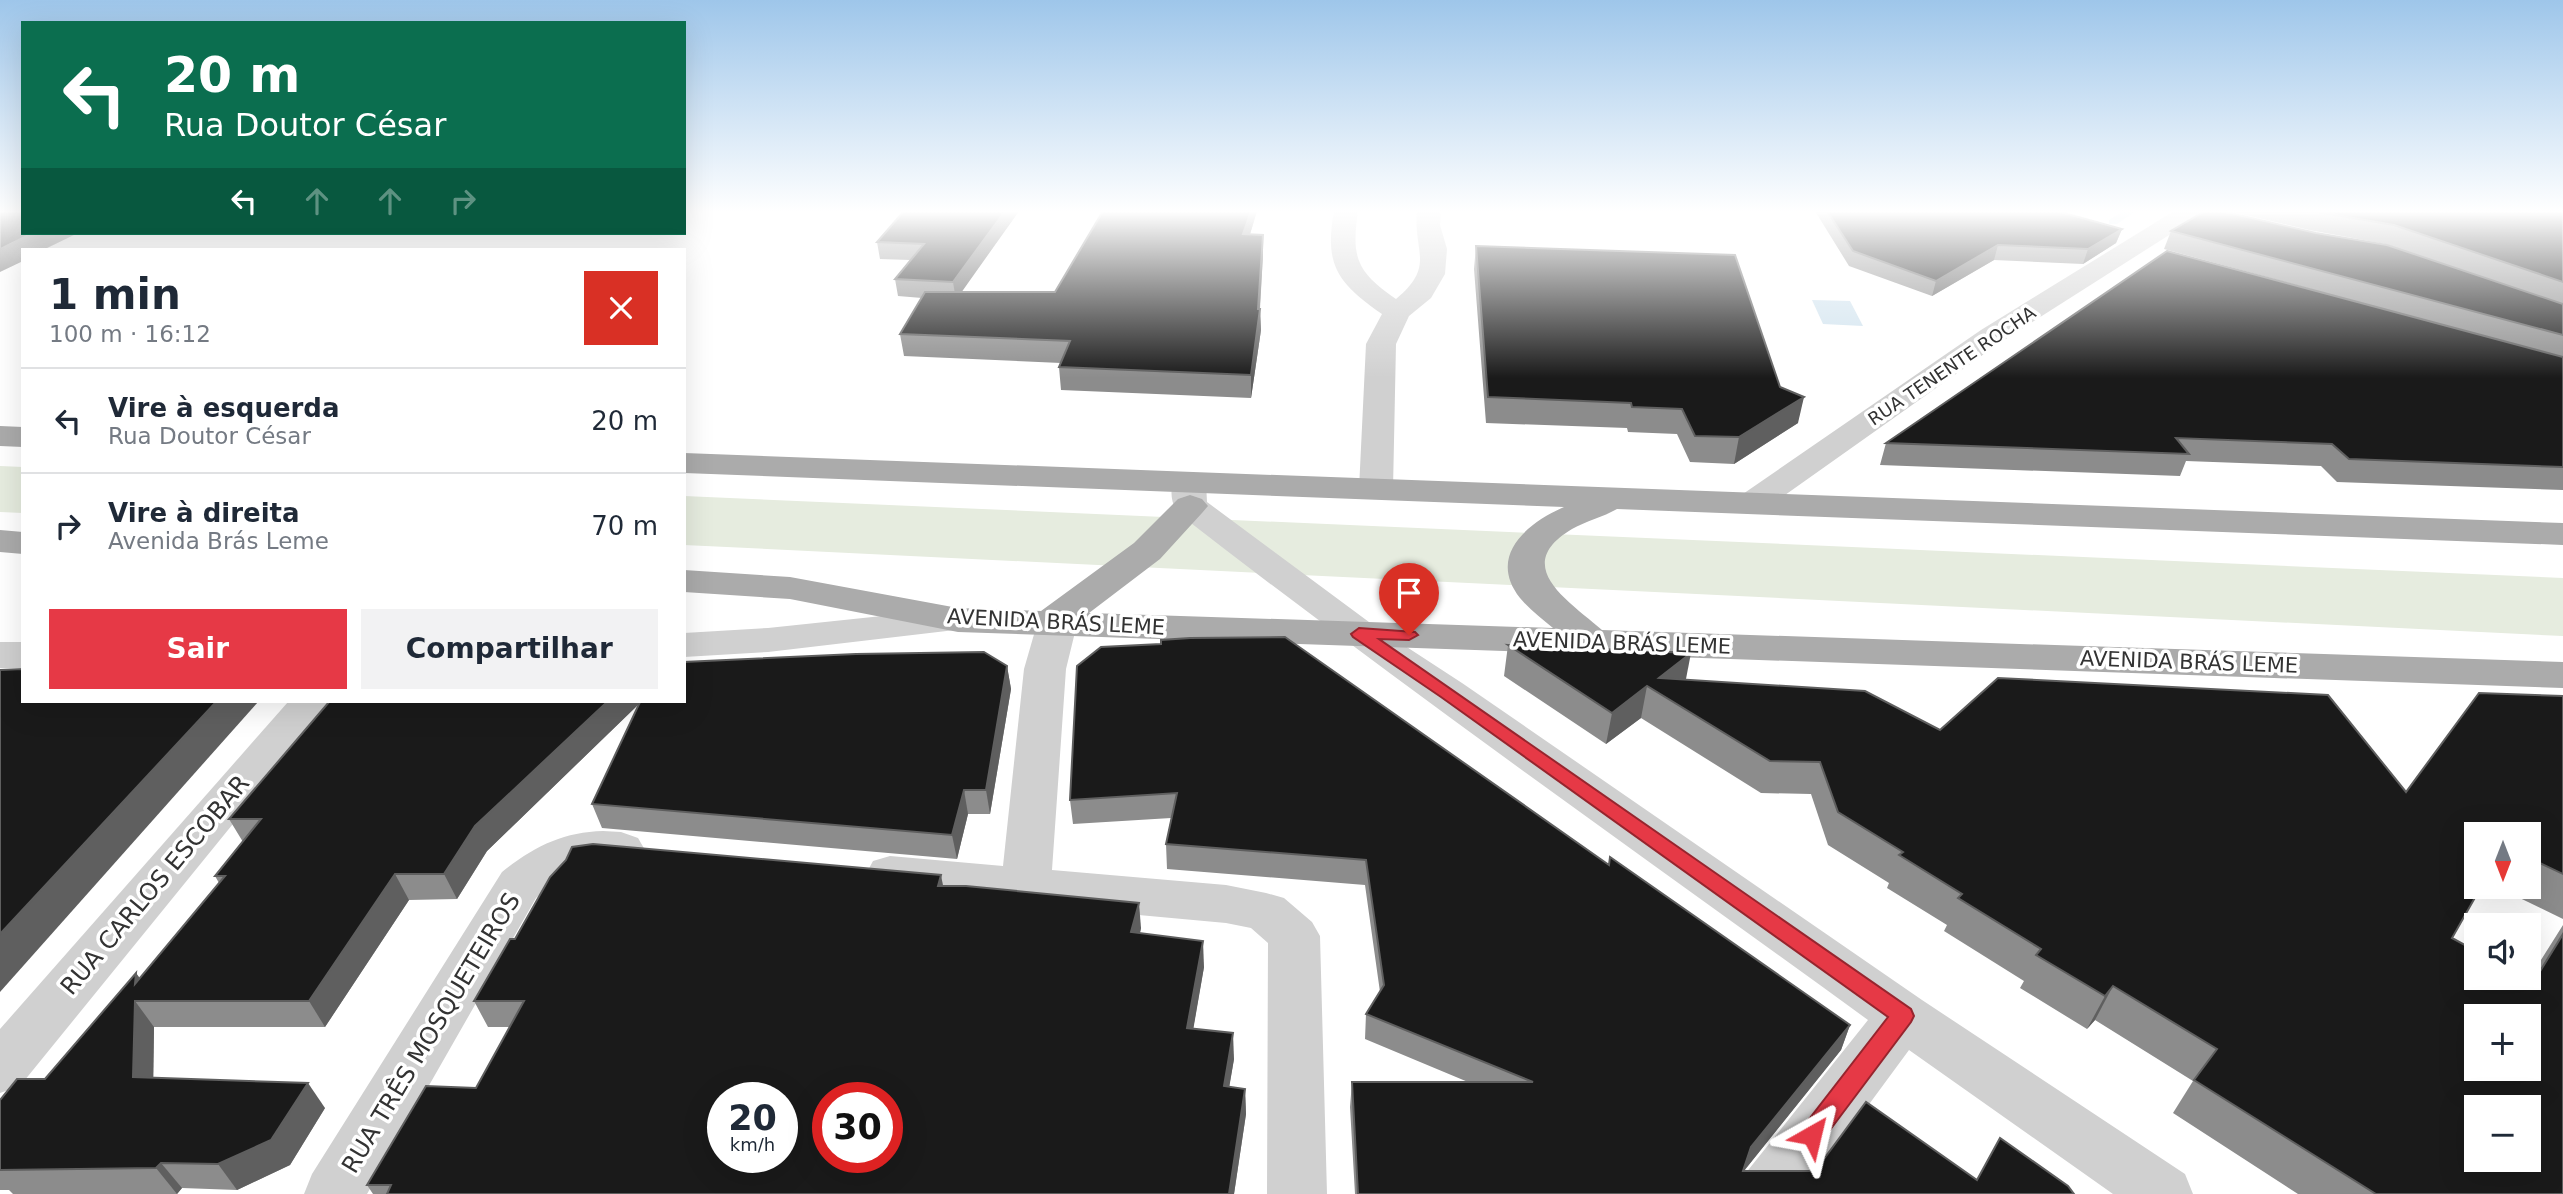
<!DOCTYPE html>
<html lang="pt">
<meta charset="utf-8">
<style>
body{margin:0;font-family:"DejaVu Sans",sans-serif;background:#f2f2f3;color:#1f2937;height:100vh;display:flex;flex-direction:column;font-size:26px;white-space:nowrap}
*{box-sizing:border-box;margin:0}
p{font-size:23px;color:#747a83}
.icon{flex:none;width:38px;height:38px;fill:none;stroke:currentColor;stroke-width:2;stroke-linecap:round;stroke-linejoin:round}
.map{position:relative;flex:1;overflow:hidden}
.drawer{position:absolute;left:21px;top:248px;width:665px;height:455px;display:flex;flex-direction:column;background:#fff;border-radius:0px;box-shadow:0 7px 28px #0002}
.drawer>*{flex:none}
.banner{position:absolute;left:21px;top:21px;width:665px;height:214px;border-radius:0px;box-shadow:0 7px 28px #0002;background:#0b6e4f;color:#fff;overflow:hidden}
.needle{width:46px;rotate:180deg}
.controls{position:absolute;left:2464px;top:822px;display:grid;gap:14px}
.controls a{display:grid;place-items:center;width:77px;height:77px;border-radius:0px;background:#fff;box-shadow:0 7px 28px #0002;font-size:35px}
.speed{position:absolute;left:707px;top:1082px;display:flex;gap:14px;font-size:35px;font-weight:700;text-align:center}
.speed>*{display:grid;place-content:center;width:91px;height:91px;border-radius:50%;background:#fff;box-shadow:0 7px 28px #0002;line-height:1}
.speed small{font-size:18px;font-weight:400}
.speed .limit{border:10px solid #d22;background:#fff;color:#111}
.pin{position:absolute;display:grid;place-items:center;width:60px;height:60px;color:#fff;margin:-72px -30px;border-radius:50% 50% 50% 0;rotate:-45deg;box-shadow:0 0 7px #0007}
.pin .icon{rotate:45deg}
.me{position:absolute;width:77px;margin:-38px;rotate:37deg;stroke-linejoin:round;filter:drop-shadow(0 0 5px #0008)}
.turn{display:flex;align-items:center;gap:24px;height:147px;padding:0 28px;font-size:32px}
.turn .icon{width:91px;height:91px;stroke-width:2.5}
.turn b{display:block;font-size:49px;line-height:60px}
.lanes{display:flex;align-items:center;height:66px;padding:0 28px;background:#0003;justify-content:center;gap:35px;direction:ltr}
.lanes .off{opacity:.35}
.round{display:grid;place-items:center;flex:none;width:74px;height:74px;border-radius:0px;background:#f2f2f3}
.overview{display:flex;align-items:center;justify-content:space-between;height:119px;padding:0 28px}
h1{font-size:42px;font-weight:600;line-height:52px}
.cta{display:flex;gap:14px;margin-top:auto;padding:14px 28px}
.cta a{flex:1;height:80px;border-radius:0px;background:#e63946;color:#fff;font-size:28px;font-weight:600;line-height:80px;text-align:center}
.cta a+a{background:#f2f2f3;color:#1f2937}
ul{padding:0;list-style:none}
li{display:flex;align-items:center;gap:21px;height:105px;padding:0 28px;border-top:2px solid #e0e1e3}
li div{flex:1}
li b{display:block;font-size:26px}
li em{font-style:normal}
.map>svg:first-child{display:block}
</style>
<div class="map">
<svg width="2563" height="1194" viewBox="0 0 2563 1194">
<rect width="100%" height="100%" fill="#fff"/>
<g fill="#e6ecdf">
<polygon points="0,466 23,467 23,513 0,512"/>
<polygon points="684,496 2563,578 2563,636 684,545"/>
</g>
<polygon fill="#cfe2ee" points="1812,300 1850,301 1863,326 1823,324"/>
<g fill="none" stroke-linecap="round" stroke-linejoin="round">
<polygon fill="#cfe2ee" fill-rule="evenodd" points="2123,211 2136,211 2117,224 2109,224 2109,220"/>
<g fill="#d0d0d0" fill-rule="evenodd">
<path d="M1334 211H1358C1351 258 1357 272 1396 299 1436 266 1413 252 1417 211H1441L1440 225 1447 249 1445 274 1431 298 1409 316 1396 344 1393 489 1388 496 1376 499 1364 496 1359 489 1366 344 1382 314C1338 283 1324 266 1334 211Z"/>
<polygon points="2174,211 2203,211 2199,216 2001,342 1764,510 1752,513 1740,510 1735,503 1740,496 1981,330"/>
<path d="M1189 472 1201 475 1206 482 1207 502 1373 625 1462 683 1922 1000 2185 1174 2193 1194H2113L1909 1050 1803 1194H1737L1745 1174 1868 1020C1637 852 1403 688 1178 513 1170 502 1169 486 1177 475Z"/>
<polygon points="958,608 972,612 978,620 972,628 768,652 684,657 684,633 768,628"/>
<polygon points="1057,612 1071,616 1077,624 1066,669 1052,870 1226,885 1266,893 1284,898 1312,922 1320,936 1327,1194 1267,1194 1268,943 1251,928 1226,923 890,892 873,887 866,874 873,861 890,856 1003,866 1024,669 1037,624 1043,616"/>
<rect x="0" y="642" width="23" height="26"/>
<polygon points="288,702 332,702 20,1086 0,1093 0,1029"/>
<path d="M603 831 621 832 638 838 645 850 638 862C617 869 597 862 577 869 562 873 548 888 536 898L367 1194H304L312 1174 502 872C533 847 563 832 603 831Z"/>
</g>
<g fill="#ababab" fill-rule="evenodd">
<polygon points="0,426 23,427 23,447 0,446"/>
<path d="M684 453 2563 523V545L1617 509C1603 517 1586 521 1572 529 1510 566 1569 601 1602 630L2563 662V688L958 632 790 599 684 592V570L790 577 958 608 1041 611 1134 543 1178 499 1190 495 1202 499 1208 506 1202 513 1160 559 1089 613 1553 628C1542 619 1529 609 1520 598 1487 556 1527 523 1564 507L684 473Z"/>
<polygon points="0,530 23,532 23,554 0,552"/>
</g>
</g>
<g fill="#8c8c8c">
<polygon points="1019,211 961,292 1055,292 1257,211 1250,234 1263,255 1260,309 1261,330 1251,398 1061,390 1059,367 1061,363 904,356 900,334 922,298 898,296 895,279 910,260 880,259 877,242"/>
<polygon points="1815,211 2057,211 2122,229 2116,243 2083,264 1994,260 1932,296 1849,266"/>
<polygon points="2228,211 2563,211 2563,490 2337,482 2321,466 2186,461 2180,476 1880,465 1886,443 2311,289 2164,249 2171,231 2455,268 2385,244 2309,230"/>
<polygon points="1476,246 1780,387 1798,423 1734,464 1690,462 1677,434 1628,432 1627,428 1486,423 1474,269"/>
<polygon points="1508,645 1940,730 2406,792 2563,696 2563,919 2497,887 2529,887 2529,835 2476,835 2452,938 2529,979 2563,925 2563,1194 2298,1194 2173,1113 2193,1081 2095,1020 2087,1029 2020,988 2024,981 1944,931 1947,925 1887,888 1889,883 1828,845 1811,794 1761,793 1641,718 1606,744 1504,676"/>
<polygon points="1007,666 1011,689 990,814 968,814 957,859 602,828 592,804 640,703 487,851 457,899 409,900 325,1027 154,1027 153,1078 325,1108 290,1165 237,1190 182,1188 177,1194 13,1194 9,1190 0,1190 0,1100 45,1079 136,973 140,979 219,883 215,876 243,842 229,819 329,702"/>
<polygon points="1077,666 1609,865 1850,1025 1841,1050 1744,1171 1977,1180 2074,1194 1355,1194 1350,1107 1352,1082 1468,1082 1365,1039 1366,1014 1380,992 1365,885 1167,869 1166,844 1171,818 1073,824 1070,800"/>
<polygon points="943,886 1141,928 1140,933 1204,967 1193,1029 1234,1059 1229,1087 1245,1089 1246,1114 1234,1194 373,1194 367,1185 476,1088 510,1027 488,1027 474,1001 515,939"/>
</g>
<g fill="#5f5f5f">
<polygon points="1005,211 1019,211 956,300 953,282"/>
<polygon points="1251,211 1257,211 1244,254 1243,234"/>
<polygon points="2122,229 2116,243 2083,264 2088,249"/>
<polygon points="33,233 78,233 43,250 23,250 23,261 0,272 0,249"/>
<polygon points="1263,235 1263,255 1259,320 1260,309 1261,330 1251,398 1251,375 1258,309"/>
<polygon points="1998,245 1994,260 1932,296 1936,281"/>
<polygon points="1804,397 1798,423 1734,464 1739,437"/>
<polygon points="1691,653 1685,684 1659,678"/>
<polygon points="1007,666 1011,689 990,814 986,790"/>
<polygon points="1647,686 1641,718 1606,744 1612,713"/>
<polygon points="216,702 258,702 0,992 0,934"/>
<polygon points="607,702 641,702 487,851 457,899 444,874 475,826"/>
<polygon points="964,790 968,814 957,859 952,835"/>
<polygon points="395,874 409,900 325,1027 309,1001"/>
<polygon points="941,875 946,901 938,886"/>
<polygon points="1139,903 1141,928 1134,958 1131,932"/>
<polygon points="1203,941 1204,967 1189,1054 1187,1028"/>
<polygon points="136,973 154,998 135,984"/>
<polygon points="2113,986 2095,1020 2087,1029 2105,996"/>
<polygon points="135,1001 154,1027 153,1103 133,1077"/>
<polygon points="1850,1025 1841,1050 1743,1172 1751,1147"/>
<polygon points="1233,1033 1234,1059 1225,1112 1224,1086"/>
<polygon points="308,1083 325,1108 290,1165 237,1190 218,1164"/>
<polygon points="1245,1089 1246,1114 1234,1194 1229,1194"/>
<polygon points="161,1163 182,1188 177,1194 156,1168"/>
</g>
<g fill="#1a1a1a" stroke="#5f5f5f" stroke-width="2" fill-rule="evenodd">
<polygon points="0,211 23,211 23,233 33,233 0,249"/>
<polygon points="904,211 1005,211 953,282 895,279 924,244 877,242"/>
<polygon points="1103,211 1251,211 1243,234 1263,235 1258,309 1260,309 1251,375 1059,367 1070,341 900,334 925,292 1055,292"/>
<polygon points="1827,211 2057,211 2122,229 2088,249 1998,245 1936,281 1853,251"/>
<polygon points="2205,211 2222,211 2316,233 2387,245 2563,304 2563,335 2171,231"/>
<polygon points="2311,211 2563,211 2563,282 2394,225"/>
<polygon points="1476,246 1735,255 1780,387 1804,397 1739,437 1695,436 1682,409 1632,407 1631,403 1488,397"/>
<polygon points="2167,251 2563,357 2563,467 2349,459 2332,444 2176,438 2189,454 1886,443"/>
<polygon points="1285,637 1609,865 1610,857 1850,1025 1751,1147 1743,1171 1815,1171 1866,1102 1977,1180 2000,1138 2068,1186 2074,1194 1358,1194 1352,1082 1533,1082 1366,1014 1384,985 1366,860 1166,844 1177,793 1070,800 1077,666 1101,647 1161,644 1161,640 1190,638"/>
<path d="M1508 645 1691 653 1659 678 1865 691 1940 730 1998 678 2328 695 2406 792 2479 693 2563 696V874L2529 858V835H2476V887H2481L2452 938 2476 951V978H2529L2534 981 2563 934V1194H2376L2194 1080 2217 1049 2113 986 2105 996 2036 955 2041 949 1958 898 1962 894 1899 855 1903 852 1838 812 1820 762 1770 761 1647 686 1612 713ZM2476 1017H2529V1069H2476ZM2476 1108H2529V1160H2476Z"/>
<polygon points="984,652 1007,666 986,790 964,790 952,835 592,804 640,702 684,702 684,662 856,654"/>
<polygon points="23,669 23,702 216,702 0,934 0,670"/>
<polygon points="329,702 607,702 475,826 444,874 395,874 309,1001 135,1001 133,1077 308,1083 271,1140 218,1164 161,1163 156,1168 0,1170 0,1100 17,1079 45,1079 136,973 135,984 225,876 215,876 261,819 229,819"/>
<path d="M593 844 941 875 938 886H966L1139 903 1131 932 1203 941 1187 1028 1233 1033 1224 1086 1245 1089 1229 1194H387L391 1185H367L426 1086 476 1088 524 1001H474L510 939H515L550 877 566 860 572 847ZM723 1097H782V1157H723ZM828 1097H887V1157H828Z"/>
</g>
<linearGradient id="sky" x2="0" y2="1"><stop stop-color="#9ec6ea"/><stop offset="0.56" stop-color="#fff"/><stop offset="1" stop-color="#fff" stop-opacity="0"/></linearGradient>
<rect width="2563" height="378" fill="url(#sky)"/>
<polygon fill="#e63946" stroke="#96252e" stroke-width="2" points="1359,628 1415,632 1418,635 1409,640 1379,639 1911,1009 1914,1016 1911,1022 1821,1142 1812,1145 1803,1142 1800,1135 1803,1127 1888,1017 1441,697 1353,637 1351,634"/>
<g text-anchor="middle" stroke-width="7" stroke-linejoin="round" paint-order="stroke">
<g font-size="18" fill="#333" stroke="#fff">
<text transform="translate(1952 366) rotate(-34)" y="6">RUA TENENTE ROCHA</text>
</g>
<g font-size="21" fill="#333" stroke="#fff">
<text transform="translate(1056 622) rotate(3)" y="7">AVENIDA BRÁS LEME</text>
<text transform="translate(1622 643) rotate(2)" y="7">AVENIDA BRÁS LEME</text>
<text transform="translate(2189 662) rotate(2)" y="7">AVENIDA BRÁS LEME</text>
</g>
<g font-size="24" fill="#333" stroke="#fff">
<text transform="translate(155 885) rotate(-50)" y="8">RUA CARLOS ESCOBAR</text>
<text transform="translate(431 1033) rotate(-59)" y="8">RUA TRÊS MOSQUETEIROS</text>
</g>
</g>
</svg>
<div class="controls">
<a><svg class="needle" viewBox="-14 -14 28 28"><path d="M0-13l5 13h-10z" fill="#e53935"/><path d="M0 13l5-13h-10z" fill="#747a83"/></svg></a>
<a><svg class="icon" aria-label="sound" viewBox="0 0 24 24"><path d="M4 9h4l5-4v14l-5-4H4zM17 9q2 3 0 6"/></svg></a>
<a>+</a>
<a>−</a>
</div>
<div class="speed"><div>20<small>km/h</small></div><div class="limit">30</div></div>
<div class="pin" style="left:1409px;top:635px;background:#d93025"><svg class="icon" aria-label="arrive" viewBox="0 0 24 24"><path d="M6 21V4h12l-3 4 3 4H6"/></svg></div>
<svg class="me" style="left:1812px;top:1135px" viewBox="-20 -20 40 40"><path d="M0-17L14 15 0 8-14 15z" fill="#e63946" stroke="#fff" stroke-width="4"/></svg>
<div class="banner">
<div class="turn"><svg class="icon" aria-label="left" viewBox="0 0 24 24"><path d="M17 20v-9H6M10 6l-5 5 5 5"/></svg><div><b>20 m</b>Rua Doutor César</div></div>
<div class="lanes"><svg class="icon" aria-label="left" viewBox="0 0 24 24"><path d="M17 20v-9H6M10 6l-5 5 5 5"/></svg><svg class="icon off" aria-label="ahead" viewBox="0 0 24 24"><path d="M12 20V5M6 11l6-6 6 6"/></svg><svg class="icon off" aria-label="ahead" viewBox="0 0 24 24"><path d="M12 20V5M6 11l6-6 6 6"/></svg><svg class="icon off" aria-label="right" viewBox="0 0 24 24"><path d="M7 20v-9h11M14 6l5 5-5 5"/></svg></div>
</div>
<section class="drawer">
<div class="overview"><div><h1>1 min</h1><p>100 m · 16:12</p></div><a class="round" style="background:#d93025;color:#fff"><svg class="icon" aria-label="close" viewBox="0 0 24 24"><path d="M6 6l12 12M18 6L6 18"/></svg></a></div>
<ul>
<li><svg class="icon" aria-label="left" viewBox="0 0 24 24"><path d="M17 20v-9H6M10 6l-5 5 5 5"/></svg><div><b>Vire à esquerda</b><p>Rua Doutor César</p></div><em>20 m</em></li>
<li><svg class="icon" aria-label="right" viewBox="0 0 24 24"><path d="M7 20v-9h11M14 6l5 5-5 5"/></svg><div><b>Vire à direita</b><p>Avenida Brás Leme</p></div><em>70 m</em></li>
</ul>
<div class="cta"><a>Sair</a><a>Compartilhar</a></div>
</section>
</div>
